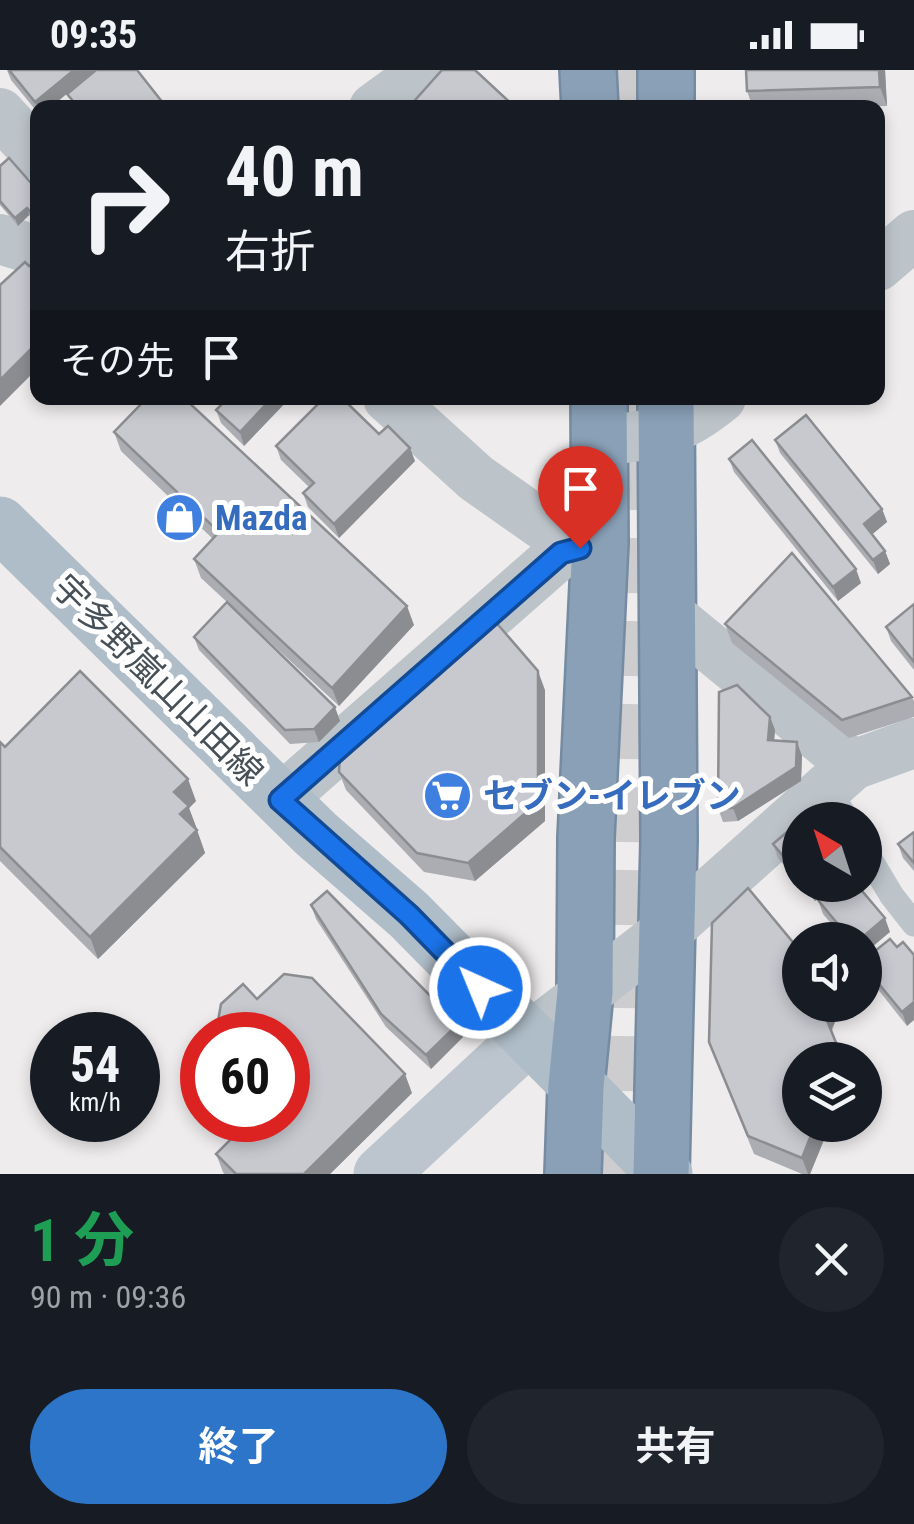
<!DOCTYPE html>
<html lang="ja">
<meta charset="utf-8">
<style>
body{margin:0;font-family:"Roboto Condensed","Noto Sans JP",sans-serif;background:#20242c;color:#f1f3f6;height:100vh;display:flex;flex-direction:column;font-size:38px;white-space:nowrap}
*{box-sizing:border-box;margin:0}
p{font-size:32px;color:#9ea1a6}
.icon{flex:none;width:55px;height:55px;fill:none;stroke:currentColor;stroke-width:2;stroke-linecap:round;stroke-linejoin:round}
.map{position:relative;height:1104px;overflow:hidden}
.drawer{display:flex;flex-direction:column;background:#171b24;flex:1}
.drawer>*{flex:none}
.banner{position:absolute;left:30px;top:30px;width:855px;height:305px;border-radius:20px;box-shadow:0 5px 15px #0003;background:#171b24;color:#f1f3f6;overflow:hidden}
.needle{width:65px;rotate:321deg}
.buttons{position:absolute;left:782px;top:732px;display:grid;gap:20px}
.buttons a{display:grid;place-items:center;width:100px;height:100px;border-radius:50%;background:#171b24;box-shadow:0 5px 15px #0003;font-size:50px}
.speed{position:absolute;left:30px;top:942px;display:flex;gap:20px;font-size:50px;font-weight:700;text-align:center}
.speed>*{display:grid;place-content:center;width:130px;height:130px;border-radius:50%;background:#171b24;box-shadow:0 5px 15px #0003;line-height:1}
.speed small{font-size:25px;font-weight:400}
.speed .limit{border:15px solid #d22;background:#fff;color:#111}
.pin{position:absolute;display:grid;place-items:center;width:85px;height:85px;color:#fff;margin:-102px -42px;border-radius:50% 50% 50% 0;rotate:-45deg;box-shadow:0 0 10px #0007}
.pin .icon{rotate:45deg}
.me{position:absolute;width:110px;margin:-55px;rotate:316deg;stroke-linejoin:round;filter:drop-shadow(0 0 8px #0008)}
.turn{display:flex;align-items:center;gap:35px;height:210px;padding:0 30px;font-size:45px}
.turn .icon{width:130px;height:130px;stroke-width:2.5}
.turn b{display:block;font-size:70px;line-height:85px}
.then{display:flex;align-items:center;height:95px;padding:0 30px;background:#0003;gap:20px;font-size:38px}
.round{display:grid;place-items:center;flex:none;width:105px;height:105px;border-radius:52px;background:#20242c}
.overview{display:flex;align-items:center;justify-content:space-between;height:170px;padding:0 30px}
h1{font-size:60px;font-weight:700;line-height:75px;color:#1e9e55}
.cta{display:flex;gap:20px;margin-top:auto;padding:20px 30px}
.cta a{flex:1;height:115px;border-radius:60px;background:#2d75c8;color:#fff;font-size:40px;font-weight:700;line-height:115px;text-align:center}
.cta a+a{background:#20242c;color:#f1f3f6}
.status{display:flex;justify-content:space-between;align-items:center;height:70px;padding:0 50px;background:#171b24;direction:ltr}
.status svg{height:28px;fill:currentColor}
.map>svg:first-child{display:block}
</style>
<div class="status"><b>09:35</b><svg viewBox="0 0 49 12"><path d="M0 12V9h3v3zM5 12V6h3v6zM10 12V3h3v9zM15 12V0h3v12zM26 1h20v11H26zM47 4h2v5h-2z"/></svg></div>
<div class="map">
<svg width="914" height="1104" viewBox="0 0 914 1104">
<rect width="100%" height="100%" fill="#efeced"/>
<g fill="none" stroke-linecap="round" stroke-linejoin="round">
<g stroke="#cdcdcf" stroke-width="55" stroke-dasharray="55 28" stroke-linecap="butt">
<polyline points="637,38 638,0"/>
<polyline points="618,1104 632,328"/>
</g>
<defs>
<g id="highway">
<polyline points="588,0 590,38"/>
<polyline points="666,0 666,38"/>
<polyline points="573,1104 576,1016 585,922 586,768 600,473 599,328"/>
<polyline points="661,1104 669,770 666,328"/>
</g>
</defs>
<use href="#highway" stroke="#758ba2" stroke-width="60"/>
<g stroke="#bcc4ca" stroke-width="25">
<polyline points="829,720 847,750"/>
<polyline points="865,781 892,826 914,854"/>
</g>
<g stroke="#bcc4ca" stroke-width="50">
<polyline points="374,38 426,0"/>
<polyline points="0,43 38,85"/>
<polyline points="0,169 38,181"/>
<polyline points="878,196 914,165"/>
<polyline points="388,328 476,408 553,462 562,461 600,473"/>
<path d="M600 371C655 364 676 365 721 328"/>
<polyline points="669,544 853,695"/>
<polyline points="280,730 561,483 600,473"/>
<polyline points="529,967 668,860 853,695 914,673"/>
</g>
<polyline stroke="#bcc5ce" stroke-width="55" points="381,1104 529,967"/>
<polyline stroke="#afbdc8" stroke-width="55" points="0,454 316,764 409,845 665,1104"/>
<use href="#highway" stroke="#89a0b6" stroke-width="55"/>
</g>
<g fill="#abadb2">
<polygon points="7,0 95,0 38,38 38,43 11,10"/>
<polygon points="746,0 885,0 887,36 753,38 747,21"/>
<polygon points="0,96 38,121 38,155 29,145 18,156 0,135"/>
<polygon points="211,328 290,328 244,376 221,353 216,340 220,336"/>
<polygon points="114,362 414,555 339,636 201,508 194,489 213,469 121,381"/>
<polygon points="379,364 415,391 339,468 308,437 303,423 309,417 281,390 276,376"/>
<polygon points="775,370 882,439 887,452 872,464 885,481 890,494 878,504 780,383"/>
<polygon points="729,389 861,513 838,531 734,402"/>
<polygon points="914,534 914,600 891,571 886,557"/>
<polygon points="725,554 912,627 914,631 914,647 849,668 732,573"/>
<polygon points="194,567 340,651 319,672 290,674 199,580"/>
<polygon points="545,620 545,751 475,811 424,802 346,720 339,702"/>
<polygon points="770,647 775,660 774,671 797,672 802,686 801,711 738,751 723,752 718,738"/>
<polygon points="0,672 5,677 196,731 189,738 205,783 98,889 0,791"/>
<polygon points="800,751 800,814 778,788 773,774"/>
<polygon points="914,762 914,801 903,788 898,774"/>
<polygon points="801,815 833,815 815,831"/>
<polygon points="818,830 890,862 865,870 845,870 823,844"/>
<polygon points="311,835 458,954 463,967 431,999 386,957 316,849"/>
<polygon points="890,869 907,956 865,903 865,889"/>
<polygon points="796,876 800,885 800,935 835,952 800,1055 830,1055 810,1104 802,1104 754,1084 716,990"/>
<polygon points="257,929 412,1023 330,1104 224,1104 223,1102 216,1084 244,1056 242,1050 288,1050 288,965 223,965 218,951"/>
</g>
<g fill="#8b8d91">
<polygon points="74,0 95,0 50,38 38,38 38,39 35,32"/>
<polygon points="879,0 885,0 887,36 880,17"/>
<polygon points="27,138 29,145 18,156 15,148"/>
<polygon points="38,272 38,298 0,336 0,310"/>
<polygon points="272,328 290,328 244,376 240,362"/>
<polygon points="410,378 415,391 339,468 334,454"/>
<polygon points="882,439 887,452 869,467 864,454"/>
<polygon points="885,481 890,494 878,504 873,490"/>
<polygon points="856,499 861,513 838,531 833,517"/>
<polygon points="407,536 414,555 339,636 332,618"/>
<polygon points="538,601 545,620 545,751 475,811 468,793"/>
<polygon points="335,637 340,651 319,672 314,659"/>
<polygon points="770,647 775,660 773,684 768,670"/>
<polygon points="797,672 802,686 801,711 738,751 733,738"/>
<polygon points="188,709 196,731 189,738 197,759 188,767 174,722"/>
<polygon points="197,760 205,783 98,889 90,867"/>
<polygon points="813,815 833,815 815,831 810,818"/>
<polygon points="885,848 890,862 865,883 865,870 859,870"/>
<polygon points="796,876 800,885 800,915 794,898"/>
<polygon points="914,932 914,950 907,956 902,942"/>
<polygon points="827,935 835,935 835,952 830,962 824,943"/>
<polygon points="458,954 463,967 431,999 426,985"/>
<polygon points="405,1004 412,1023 330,1104 304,1104"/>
<polygon points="815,1055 830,1055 810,1104 808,1104 802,1088"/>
</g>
<g fill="#c7c9cf" stroke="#8b8d91" stroke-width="2.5">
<polygon points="9,0 74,0 35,32"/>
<polygon points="96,0 137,0 167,38 79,38 67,24"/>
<polygon points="442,0 475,0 516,38 408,38"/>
<polygon points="746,0 879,0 880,17 747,21"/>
<polygon points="9,88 38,121 38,151 27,138 15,148 0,131 0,96"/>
<polygon points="38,189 38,272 0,310 0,215 25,192 29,196"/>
<polygon points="147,328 184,328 407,536 332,618 194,489 219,462 114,362"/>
<polygon points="228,328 272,328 240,362 216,340"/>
<polygon points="324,328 342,328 379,364 388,356 410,378 334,454 303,423 314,413 276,376"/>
<polygon points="806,345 882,439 864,454 885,481 873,490 775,370"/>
<polygon points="752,370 856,499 833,517 729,389"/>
<polygon points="792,483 912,627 842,650 725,554"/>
<polygon points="227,532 335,637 314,659 285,660 194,567"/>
<polygon points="914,534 914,592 886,557"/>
<polygon points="494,550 538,601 538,732 468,793 417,783 339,702 340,684"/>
<polygon points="80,601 188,709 174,722 189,736 180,744 197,760 90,867 0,777 0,672 5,677"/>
<polygon points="737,615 770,647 768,670 797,672 796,697 733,738 718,738 719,622"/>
<polygon points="800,751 800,806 773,774"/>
<polygon points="914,762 914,793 898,774"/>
<polygon points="836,815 857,815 885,848 859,870 851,870 818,830"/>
<polygon points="748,818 796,876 794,898 800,898 800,935 827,935 824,943 843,990 800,990 800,1055 815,1055 802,1088 748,1066 709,972 712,853"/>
<polygon points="327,821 458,954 426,985 381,944 311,835"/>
<polygon points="890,869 897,877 903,872 914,885 914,932 902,942 865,897 865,889"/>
<polygon points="284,904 312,908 405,1004 304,1104 236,1104 216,1084 250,1050 288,1050 288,965 232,965 218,951 221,934 243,914 257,929"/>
</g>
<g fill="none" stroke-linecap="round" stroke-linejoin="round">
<defs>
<polyline id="route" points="480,918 409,845 280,730 561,483 580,478"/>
</defs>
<use href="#route" stroke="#114b97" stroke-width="25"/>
<use href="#route" stroke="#1a73e8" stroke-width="18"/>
</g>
<defs>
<symbol id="shop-disc" viewBox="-11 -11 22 22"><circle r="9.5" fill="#3f7fe0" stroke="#fff"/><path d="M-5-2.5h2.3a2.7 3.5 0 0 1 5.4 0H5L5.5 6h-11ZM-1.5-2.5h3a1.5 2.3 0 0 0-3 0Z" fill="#fff"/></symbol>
<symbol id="supermarket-disc" viewBox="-11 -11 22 22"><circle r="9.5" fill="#3f7fe0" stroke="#fff"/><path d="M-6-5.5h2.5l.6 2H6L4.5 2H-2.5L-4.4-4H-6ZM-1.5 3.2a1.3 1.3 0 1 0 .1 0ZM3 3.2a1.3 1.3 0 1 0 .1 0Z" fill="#fff"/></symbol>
</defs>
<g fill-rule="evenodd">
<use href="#shop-disc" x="152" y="420" width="55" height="55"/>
<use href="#supermarket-disc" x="420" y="698" width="55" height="55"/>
</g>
<g text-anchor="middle" stroke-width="10" stroke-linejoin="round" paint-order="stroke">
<g font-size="35" font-weight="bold" fill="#366cbe" stroke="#fff" text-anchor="start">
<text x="215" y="460">Mazda</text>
<text x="483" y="738">セブン-イレブン</text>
</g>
<g font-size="35" fill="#475057" stroke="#fff">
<text transform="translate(158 610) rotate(45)" y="12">宇多野嵐山山田線</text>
</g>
</g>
</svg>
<div class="buttons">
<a><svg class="needle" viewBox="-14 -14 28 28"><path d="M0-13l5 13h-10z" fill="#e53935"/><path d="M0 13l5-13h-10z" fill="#9ea1a6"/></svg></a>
<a><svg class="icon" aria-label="sound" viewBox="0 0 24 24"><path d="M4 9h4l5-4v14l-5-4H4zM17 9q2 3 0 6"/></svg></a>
<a><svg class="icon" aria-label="layers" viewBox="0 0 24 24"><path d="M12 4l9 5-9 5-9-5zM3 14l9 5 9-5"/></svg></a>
</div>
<div class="speed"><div>54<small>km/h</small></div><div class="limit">60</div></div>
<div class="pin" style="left:580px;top:478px;background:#d93025"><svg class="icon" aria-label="arrive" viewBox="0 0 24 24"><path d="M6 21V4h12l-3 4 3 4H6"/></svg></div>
<svg class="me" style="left:480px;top:918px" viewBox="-20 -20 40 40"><circle r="17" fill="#1a73e8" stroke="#fff" stroke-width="3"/><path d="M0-11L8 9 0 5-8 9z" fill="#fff"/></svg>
<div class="banner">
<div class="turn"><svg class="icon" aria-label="right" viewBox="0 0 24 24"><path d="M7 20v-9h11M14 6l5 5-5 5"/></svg><div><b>40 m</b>右折</div></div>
<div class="then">その先<svg class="icon" aria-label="arrive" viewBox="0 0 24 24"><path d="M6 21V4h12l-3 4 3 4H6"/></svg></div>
</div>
</div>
<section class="drawer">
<div class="overview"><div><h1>1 分</h1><p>90 m · 09:36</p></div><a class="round"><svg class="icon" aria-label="close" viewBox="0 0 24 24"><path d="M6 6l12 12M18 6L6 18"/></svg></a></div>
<div class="cta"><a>終了</a><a>共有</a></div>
</section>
